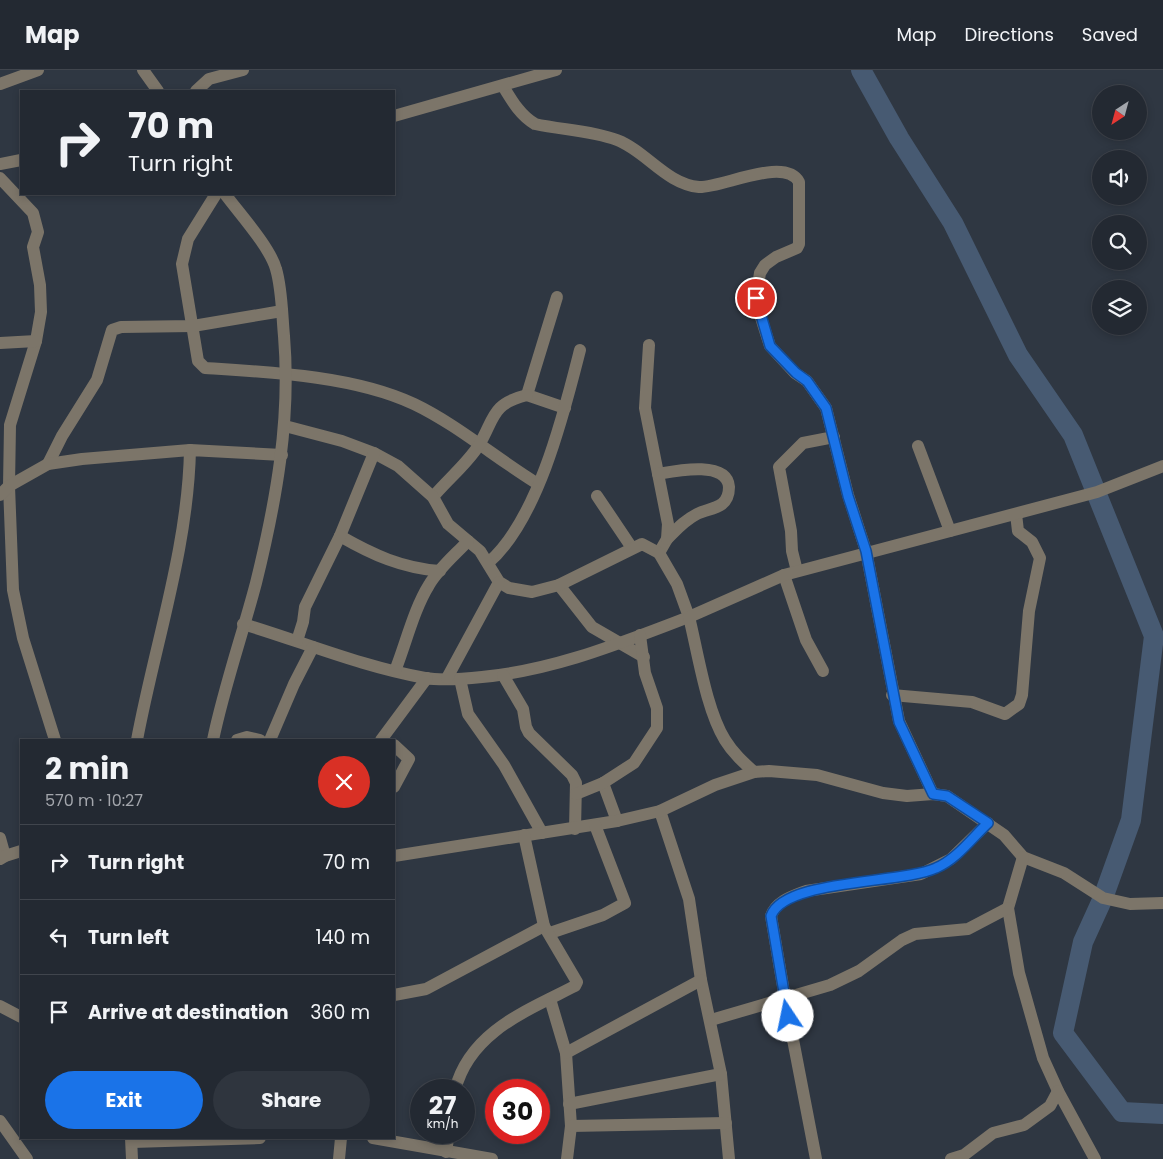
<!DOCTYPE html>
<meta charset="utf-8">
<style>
body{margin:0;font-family:Poppins,sans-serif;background:#2f353e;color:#f1f3f6;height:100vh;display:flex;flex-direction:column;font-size:19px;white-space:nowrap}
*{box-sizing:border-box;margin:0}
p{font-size:16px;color:#a3a6ac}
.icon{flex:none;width:28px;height:28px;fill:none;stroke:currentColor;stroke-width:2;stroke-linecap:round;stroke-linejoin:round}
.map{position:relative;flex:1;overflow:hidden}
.drawer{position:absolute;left:20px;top:669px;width:375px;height:400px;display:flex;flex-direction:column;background:#232932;border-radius:0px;box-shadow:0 2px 8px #0003,0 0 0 1px #40454d}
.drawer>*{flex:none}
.top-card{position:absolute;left:20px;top:20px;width:375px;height:105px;border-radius:0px;box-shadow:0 2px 8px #0003,0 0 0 1px #40454d;background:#232932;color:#f1f3f6;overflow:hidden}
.needle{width:32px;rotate:216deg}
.tools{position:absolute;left:1092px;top:15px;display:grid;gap:10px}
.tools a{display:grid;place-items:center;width:55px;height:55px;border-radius:50%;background:#232932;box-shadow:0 2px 8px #0003,0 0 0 1px #40454d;font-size:25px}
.speed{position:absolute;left:410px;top:1009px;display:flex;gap:10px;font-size:25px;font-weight:700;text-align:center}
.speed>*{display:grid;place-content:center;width:65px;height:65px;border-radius:50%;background:#232932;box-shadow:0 2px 8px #0003,0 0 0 1px #40454d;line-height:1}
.speed small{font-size:12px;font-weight:400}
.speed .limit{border:8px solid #d22;background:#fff;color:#111}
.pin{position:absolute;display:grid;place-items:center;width:42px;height:42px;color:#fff;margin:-21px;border:2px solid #fff;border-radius:50%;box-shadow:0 1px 5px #0007}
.me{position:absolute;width:55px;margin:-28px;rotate:349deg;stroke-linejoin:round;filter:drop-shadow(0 0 4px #0008)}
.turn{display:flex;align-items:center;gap:18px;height:105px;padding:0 25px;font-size:22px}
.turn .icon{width:65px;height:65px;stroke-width:2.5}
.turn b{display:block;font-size:35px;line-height:42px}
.round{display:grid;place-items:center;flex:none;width:52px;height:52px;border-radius:26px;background:#2f353e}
.headline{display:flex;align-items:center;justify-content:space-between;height:85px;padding:0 25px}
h1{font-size:30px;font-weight:700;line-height:38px}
.primary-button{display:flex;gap:10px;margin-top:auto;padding:10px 25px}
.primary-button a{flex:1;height:58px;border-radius:30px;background:#1a73e8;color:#fff;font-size:20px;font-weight:700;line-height:58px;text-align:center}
.primary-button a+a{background:#2f353e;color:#f1f3f6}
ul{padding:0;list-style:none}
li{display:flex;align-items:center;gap:15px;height:75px;padding:0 25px;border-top:1px solid #40454d}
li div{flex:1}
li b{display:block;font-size:19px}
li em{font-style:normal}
header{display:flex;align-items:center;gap:30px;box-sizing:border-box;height:70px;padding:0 25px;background:#232932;border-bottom:1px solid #40454d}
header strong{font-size:24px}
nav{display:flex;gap:28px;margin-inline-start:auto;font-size:18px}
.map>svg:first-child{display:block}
</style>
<header>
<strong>Map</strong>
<nav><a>Map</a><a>Directions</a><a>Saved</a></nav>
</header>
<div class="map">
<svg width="1163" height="1089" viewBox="0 0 1163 1089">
<rect width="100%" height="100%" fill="#2f3742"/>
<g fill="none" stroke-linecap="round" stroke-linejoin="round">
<polyline stroke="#475a72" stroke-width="20" points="861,0 899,68 953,153 1018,285 1073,365 1154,566 1131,750 1103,828 1083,872 1063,963 1122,1042 1163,1044"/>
<g stroke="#7c7569" stroke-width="12">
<polyline points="143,0 158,21"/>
<polyline points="0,14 38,0"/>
<path d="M503 16C512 31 520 45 535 54 562 60 591 60 617 70 646 81 666 114 699 117 722 118 785 86 799 112V174L797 178 776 187 765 195 760 203 756 228 758 238 770 276 795 303 807 311 826 338 848 425 866 481 899 651 933 724"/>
<polyline points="196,21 209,9 243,0"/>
<polyline points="394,46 556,0"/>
<polyline points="0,94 21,90"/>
<polyline points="0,108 33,143 38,162 33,177 40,215 41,242 36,271 10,355 9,416 13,520 23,568 55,670"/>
<path d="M216 124 188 169 182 194 198 291 205 298C270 302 355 306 414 334 456 354 497 389 538 414"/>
<polyline points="557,227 527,325 565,338"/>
<polyline points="0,273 36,271"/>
<polyline points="649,275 645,338 668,454 667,469 659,483"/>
<polyline points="918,376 950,461"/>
<polyline points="48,394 62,366 97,310 112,260 121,257 193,256 282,241"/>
<path d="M658 404C675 401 727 390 729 417 729 424 727 430 722 434 715 439 705 440 697 444 685 450 677 459 667 469"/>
<polyline points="0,425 9,416 48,394 82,389 190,380"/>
<polyline points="597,426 632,478"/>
<path d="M433 427C447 410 467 394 479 375 495 348 491 334 527 325"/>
<path d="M340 466C373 485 402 498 440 501"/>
<path d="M488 493C538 450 564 343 580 280"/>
<polyline points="797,501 792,481 791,461 779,397 803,373 834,367"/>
<polyline points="784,505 806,570 823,601"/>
<polyline points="559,515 592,557 644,587"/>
<path d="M243 554C303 572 363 597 425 608 443 611 464 609 482 607 556 600 620 573 689 547L677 514 659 483 642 474 559 515 532 522 509 518 499 512 480 481 448 454 433 427 398 396 374 383 342 371 285 356"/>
<polyline points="297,571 303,552 305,537 340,466 374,383"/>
<path d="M395 601C406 573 414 539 429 515 439 498 455 485 468 471"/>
<polyline points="503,605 523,639 526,657 529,663 572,705 576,713 575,759"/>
<polyline points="447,608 499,512"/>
<polyline points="460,609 468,644 504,695 542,763"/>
<polyline points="892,625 972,632 1005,644 1019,634 1022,625 1029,541 1040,488 1032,472 1018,461 1016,444"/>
<path d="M137 670C155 574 188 478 190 380L282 385"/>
<path d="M213 670C224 617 242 566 256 513 276 432 291 350 284 266 282 245 282 219 276 199 270 177 239 143 225 124"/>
<polyline points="237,670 247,667 260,670"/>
<polyline points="270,670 294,614 313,577"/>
<polyline points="381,670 427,608"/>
<polyline points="394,675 409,689 394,717"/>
<path d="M754 702C743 692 733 683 725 670 706 639 698 583 689 547L784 505 1097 422 1163 396"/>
<polyline points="603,713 617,751"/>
<polyline points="576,724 603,713 634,693 657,658 657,638 645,603 640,565"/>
<polyline points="660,741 689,829 701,910 721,1004 729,1089"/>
<polyline points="0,768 5,786"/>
<polyline points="394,786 617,751 660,741 715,715 754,702 769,701 817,705 883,723 907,726 933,724 947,726 1004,765 1023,787 1064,803 1103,828 1130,834 1163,833"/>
<polyline points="1023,787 1008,838 1019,903 1043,988 1058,1021 1095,1089"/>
<polyline points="0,789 5,786 21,781"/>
<polyline points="550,863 603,845 625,833 595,755"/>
<polyline points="394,925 426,919 544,856"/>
<polyline points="550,929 566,983 571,1056 567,1089"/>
<polyline points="0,936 21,947"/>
<polyline points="711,950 830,915 859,901 902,870 915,864 968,859 1008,838"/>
<polyline points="566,983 701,910"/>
<path d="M455 1020C470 962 526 941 575 916L577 912 544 856 524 765"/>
<polyline points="569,1034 721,1004"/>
<polyline points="0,1051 27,1089"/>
<polyline points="571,1056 726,1053"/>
<polyline points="131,1068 132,1089"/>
<polyline points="373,1068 492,1089"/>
<polyline points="132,1072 260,1068"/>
<polyline points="446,1082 449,1062"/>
<polyline points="339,1089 341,1068"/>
<path d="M816 1089 785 928 771 846C776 831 793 826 806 821L921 804 951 789 988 753"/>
<polyline points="951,1089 964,1085 993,1063 1024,1055 1050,1036 1058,1021"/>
</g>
</g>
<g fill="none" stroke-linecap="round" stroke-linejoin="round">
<defs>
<path id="route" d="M756 228 770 276 796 303 807 311 826 338 848 426 866 481 899 652 933 724 947 726 988 753C972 768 957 789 936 798 901 814 784 809 771 846L788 946"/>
</defs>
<use href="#route" stroke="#114b97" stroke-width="12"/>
<use href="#route" stroke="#1a73e8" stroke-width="9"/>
</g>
</svg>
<div class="tools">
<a><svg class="needle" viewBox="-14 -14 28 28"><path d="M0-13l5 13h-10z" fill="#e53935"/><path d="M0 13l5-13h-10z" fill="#a3a6ac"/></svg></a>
<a><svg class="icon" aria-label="sound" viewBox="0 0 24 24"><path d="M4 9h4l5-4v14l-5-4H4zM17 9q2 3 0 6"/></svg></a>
<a><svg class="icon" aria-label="search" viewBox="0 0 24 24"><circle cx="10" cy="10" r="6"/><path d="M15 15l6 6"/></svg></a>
<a><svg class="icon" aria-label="layers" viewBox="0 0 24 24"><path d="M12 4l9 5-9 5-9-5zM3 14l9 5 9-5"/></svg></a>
</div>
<div class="speed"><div>27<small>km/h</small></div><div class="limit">30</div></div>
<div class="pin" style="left:756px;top:228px;background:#d93025"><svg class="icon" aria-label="arrive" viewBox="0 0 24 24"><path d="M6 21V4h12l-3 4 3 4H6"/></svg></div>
<svg class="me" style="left:788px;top:946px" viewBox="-20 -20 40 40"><circle r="19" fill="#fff"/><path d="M0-13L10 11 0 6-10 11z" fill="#1a73e8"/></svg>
<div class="top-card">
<div class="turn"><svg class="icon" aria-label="right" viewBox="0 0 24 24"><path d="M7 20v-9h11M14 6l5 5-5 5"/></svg><div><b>70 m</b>Turn right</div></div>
</div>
<section class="drawer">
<div class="headline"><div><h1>2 min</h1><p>570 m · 10:27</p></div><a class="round" style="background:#d93025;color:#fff"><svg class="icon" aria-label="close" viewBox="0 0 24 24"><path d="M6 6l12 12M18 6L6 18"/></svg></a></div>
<ul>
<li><svg class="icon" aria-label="right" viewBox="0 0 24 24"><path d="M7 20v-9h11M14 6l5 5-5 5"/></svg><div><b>Turn right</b></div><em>70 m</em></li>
<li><svg class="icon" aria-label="left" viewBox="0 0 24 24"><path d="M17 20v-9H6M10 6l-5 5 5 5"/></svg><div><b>Turn left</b></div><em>140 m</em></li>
<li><svg class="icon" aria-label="arrive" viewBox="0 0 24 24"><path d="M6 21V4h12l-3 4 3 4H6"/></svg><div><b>Arrive at destination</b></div><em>360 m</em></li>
</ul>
<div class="primary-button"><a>Exit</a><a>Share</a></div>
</section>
</div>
